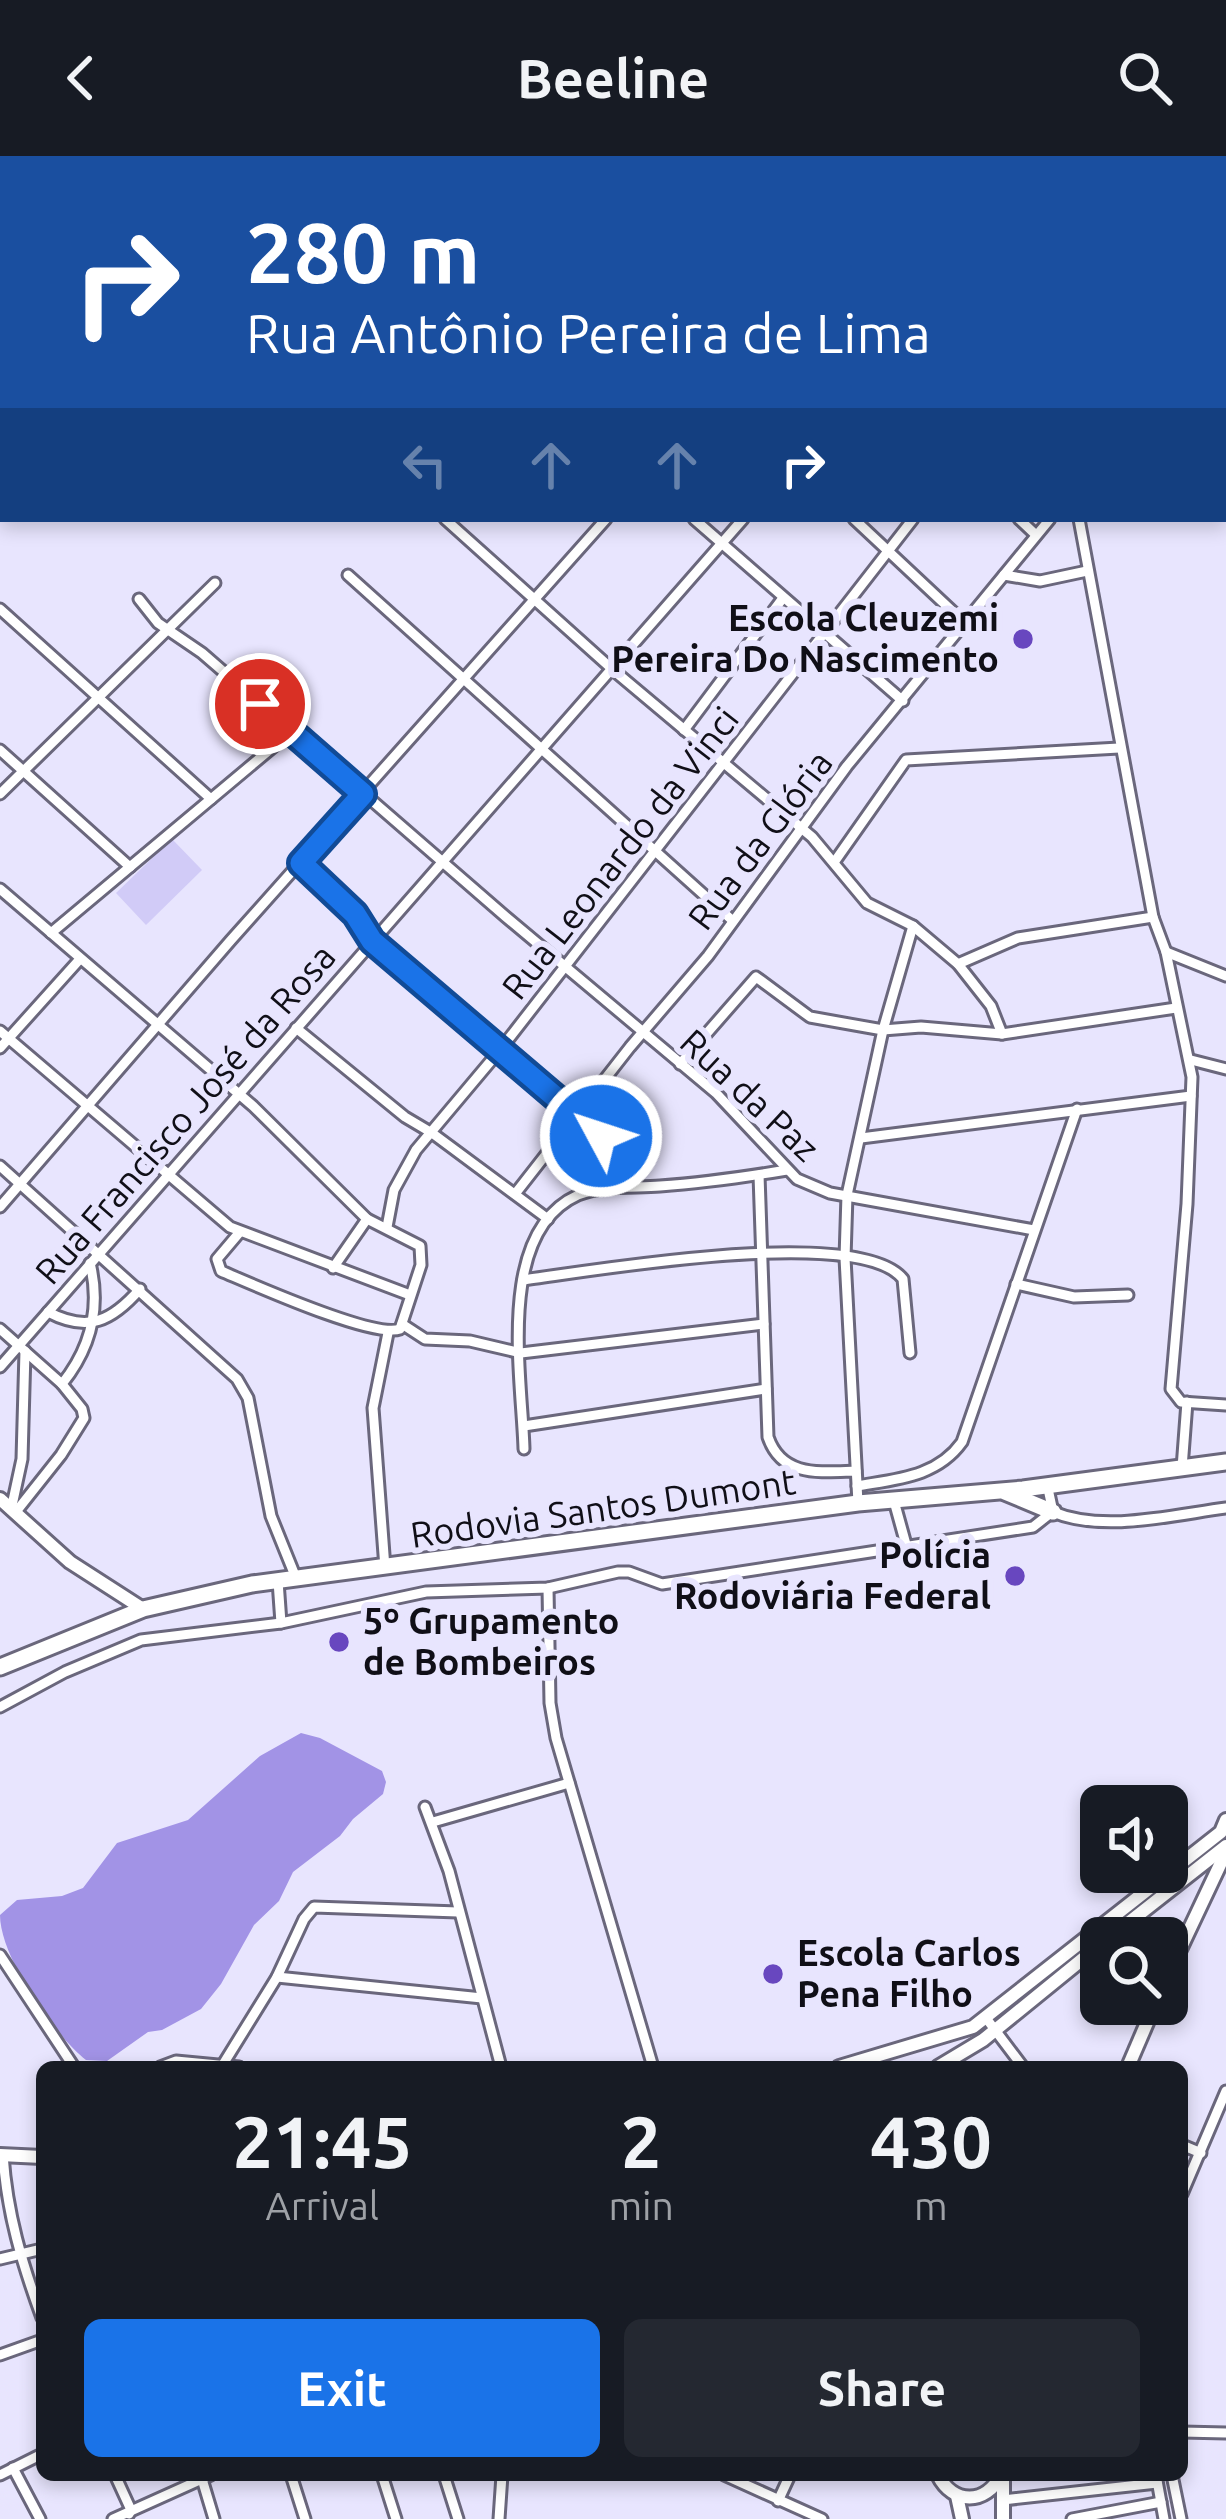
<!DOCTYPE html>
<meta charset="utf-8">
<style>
body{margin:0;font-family:Ubuntu,sans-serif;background:#242831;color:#f1f3f6;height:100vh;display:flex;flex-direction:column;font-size:45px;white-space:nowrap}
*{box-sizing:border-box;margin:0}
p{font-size:39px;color:#9ea1a6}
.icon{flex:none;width:66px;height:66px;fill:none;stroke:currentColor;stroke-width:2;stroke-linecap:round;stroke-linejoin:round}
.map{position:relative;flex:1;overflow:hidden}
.side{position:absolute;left:36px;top:1905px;width:1152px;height:420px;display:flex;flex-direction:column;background:#171b24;border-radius:18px;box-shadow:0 6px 18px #0003}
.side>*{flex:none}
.guide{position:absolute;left:0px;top:0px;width:1227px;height:366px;box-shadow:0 6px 18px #0003;background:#1a4fa0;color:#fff;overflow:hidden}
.buttons{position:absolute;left:1080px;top:1629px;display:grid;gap:24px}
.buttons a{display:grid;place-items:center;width:108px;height:108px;border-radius:18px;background:#171b24;box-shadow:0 6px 18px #0003;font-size:60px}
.pin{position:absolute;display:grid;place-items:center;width:102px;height:102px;color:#fff;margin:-51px;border:6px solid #fff;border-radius:50%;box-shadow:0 3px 12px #0007}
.me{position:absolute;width:132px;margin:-66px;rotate:310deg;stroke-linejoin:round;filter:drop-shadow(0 0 9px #0008)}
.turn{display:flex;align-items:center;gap:42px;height:252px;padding:0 48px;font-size:54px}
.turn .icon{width:156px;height:156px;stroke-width:2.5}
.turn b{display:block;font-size:84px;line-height:102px}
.lanes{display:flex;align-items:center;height:114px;padding:0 48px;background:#0003;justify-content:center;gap:60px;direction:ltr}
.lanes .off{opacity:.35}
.eta{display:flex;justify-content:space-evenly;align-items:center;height:204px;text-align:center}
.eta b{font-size:72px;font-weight:600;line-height:84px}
.cta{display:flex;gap:24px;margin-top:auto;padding:24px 48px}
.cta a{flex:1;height:138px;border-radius:18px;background:#1a73e8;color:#fff;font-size:48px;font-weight:600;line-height:138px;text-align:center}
.cta a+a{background:#242831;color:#f1f3f6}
header{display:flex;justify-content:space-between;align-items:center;height:156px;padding:0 48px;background:#171b24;font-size:54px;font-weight:600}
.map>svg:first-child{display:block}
</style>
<header><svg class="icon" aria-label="back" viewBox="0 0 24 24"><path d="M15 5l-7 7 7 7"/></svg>Beeline<svg class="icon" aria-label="search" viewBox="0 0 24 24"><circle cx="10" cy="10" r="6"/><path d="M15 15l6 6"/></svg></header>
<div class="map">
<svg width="1226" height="2363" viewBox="0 0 1226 2363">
<rect width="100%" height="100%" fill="#e8e5fe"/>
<polygon fill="#d1cbf7" points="172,683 202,714 146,769 116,737"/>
<path fill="#a293e6" d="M301 1577 320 1582 382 1615 386 1626 383 1638 353 1663 340 1680 293 1716 279 1745 254 1769 221 1828 201 1853 162 1874 148 1876 107 1905 86 1904C54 1879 0 1801 0 1759L17 1744 62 1740 83 1732 117 1687 188 1664 260 1600Z"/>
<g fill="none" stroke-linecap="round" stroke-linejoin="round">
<defs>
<g id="street">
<polyline points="988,0 989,3"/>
<polyline points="1064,0 1064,3"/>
<polyline points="1139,0 1140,3"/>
<polyline points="1215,0 1216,3"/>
<polyline points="1094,3 1104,0"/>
<polyline points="1224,33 1226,41"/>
<polyline points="1224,203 1226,195"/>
<polyline points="1224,325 1226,325"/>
<polyline points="445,363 612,513 812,681 867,747 913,770 958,808 991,850 1002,878"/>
<polyline points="694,363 903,545"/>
<polyline points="854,363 966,468"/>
<polyline points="1019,363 1036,379"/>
<polyline points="1079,363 1153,761 1166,796 1192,921 1187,1048 1171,1233 1181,1246 1226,1249"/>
<polyline points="348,419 733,765"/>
<polyline points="1004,419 1040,425 1087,415"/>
<polyline points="139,443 158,467 202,497 506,761 716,937 797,1023 830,1037 1034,1074"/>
<polyline points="0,453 211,643"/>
<polyline points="684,574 783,442"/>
<polyline points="0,594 130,711"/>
<polyline points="0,638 215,427"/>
<polyline points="835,705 906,604 1119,592"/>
<polyline points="301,707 355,758 372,785 601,979"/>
<path d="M0 733 253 950 367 1063 420 1090 421 1109 400 1173C374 1183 252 1128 221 1115L217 1103 239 1077"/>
<polyline points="51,777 291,576"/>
<polyline points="1166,796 1226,820"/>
<polyline points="958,808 1018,782 1153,761"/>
<polyline points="296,872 405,961 432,977 548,1063"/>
<polyline points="0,875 230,1071 410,1139"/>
<polyline points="0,892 80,803"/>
<polyline points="1191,904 1226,913"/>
<polyline points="680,908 756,821 810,861 883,874 921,871 1002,878 1176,852"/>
<polyline points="861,982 1191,940"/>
<polyline points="0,1010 237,1223 248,1242 271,1360 296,1422"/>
<path d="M759 1019 768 1281C782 1322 821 1316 856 1315"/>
<polyline points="515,1038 630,891 708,800 847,610 1050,363"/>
<polyline points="0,1051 231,784 606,363"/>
<polyline points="387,1071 394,1034 416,994 500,894 913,363"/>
<polyline points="333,1112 367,1063"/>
<path d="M523 1124C592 1115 859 1068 903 1123L910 1197"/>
<polyline points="1016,1128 1074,1141 1128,1139"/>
<path d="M48 1156C88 1177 112 1165 140 1133"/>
<polyline points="402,1168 425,1183 470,1185 521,1197 764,1168"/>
<polyline points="0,1173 62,1228"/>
<polyline points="0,1211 743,363"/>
<polyline points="524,1270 766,1233"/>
<path d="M524 1293C522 1221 495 1076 578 1039 601 1029 635 1032 660 1030 703 1027 745 1021 787 1014"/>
<polyline points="1182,1312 1187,1246"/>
<path d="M1047 1328 1053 1356C1103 1377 1173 1359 1226 1352"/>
<path d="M857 1330C897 1323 937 1321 962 1286L1077 953"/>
<polyline points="894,1345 907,1392"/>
<polyline points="858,1347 845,1102 847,1039 883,874 913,770"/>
<polyline points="11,1354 22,1303 25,1195"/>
<path d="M15 1357 61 1299 84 1262 82 1253 62 1228C91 1192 101 1152 90 1107"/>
<polyline points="385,1412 373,1252 388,1177"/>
<polyline points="278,1425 281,1467"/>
<polyline points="548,1432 550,1547 556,1582 653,1911"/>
<polyline points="0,1551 65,1516 141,1484 281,1467 426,1436 548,1432 618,1416 629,1416 662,1428 1033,1371 1052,1356"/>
<polyline points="425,1651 449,1715 501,1911"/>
<polyline points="433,1666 569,1627"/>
<polyline points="0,1799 74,1911"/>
<polyline points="277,1821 482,1842"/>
<polyline points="986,1862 1023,1911"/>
<polyline points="222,1910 277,1821 304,1763 314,1751 458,1756"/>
<polyline points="160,1911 176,1905 239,1911"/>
<polyline points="1182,1989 1201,1997"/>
<path d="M3 1999C7 2058 22 2107 42 2162"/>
<polyline points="1182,2038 1226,1935"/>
<polyline points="0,2103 42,2093"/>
<polyline points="0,2199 42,2184"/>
<polyline points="1182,2276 1226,2277"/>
<polyline points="13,2312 40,2363"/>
<polyline points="0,2319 42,2298"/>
<polyline points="115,2319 131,2354 129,2358"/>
<polyline points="291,2319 305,2363"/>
<polyline points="382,2319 396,2363"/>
<polyline points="444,2319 458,2363"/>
<polyline points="724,2319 822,2363"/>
<polyline points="1156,2319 1164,2363"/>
<polyline points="1172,2319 1181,2363"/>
<polyline points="202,2323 214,2363"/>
<polyline points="1003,2344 1157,2327"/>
<polyline points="778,2345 790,2319"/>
<polyline points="113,2363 211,2319"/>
<polyline points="499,2363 502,2319"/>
<polyline points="1072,2363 1161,2346"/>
</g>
<g id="secondary">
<polyline points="0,1343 70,1406 143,1453"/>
<polyline points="1109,1782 1226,1690"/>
<polyline points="1167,1821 1226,1696"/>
<polyline points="839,1911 973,1871 1221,1676 1226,1664"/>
<polyline points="938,1911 983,1884 1101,1788"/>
<polyline points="1128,1911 1155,1848"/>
<polyline points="0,1999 42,2001"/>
<path d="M938 2319C953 2349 986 2349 1001 2319"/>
<polyline points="1003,2322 1003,2363"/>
<polyline points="957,2340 962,2363"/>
</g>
<g id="highway">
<polyline points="1005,1336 1053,1356"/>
<polyline points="0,1511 143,1453 252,1428 858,1347 1023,1333 1226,1306"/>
</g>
</defs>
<use href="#street" stroke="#6a677c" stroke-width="15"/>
<use href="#secondary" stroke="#6a677c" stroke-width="18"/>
<use href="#highway" stroke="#6a677c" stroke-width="21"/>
<use href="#street" stroke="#fff" stroke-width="9"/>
<use href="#secondary" stroke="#fff" stroke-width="12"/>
<use href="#highway" stroke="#fff" stroke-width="15"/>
</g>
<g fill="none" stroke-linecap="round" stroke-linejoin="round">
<defs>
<polyline id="route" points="260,548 363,638 301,707 355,758 372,785 601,980"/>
</defs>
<use href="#route" stroke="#114b97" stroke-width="30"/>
<use href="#route" stroke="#1a73e8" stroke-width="21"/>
</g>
<g fill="#6847bf" stroke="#e8e5fe" stroke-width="4.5">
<circle cx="1023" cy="483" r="12"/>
<circle cx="1015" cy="1420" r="12"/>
<circle cx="339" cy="1486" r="12"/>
<circle cx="773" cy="1818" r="12"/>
</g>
<g text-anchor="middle" stroke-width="12" stroke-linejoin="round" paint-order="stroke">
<g font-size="36" font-weight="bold" fill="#100f17" stroke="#e8e5fe" text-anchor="end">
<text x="999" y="475">Escola Cleuzemi<tspan x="999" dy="41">Pereira Do Nascimento</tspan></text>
<text x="991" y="1412">Polícia<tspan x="991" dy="41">Rodoviária Federal</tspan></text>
<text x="363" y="1478" text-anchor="start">5º Grupamento<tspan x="363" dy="41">de Bombeiros</tspan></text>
<text x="797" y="1810" text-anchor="start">Escola Carlos<tspan x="797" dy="41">Pena Filho</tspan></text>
</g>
<g font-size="36" fill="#100f17" stroke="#e8e5fe">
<text transform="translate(760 684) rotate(-53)" y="13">Rua da Glória</text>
<text transform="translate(620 697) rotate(-52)" y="13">Rua Leonardo da Vinci</text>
<text transform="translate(750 939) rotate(43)" y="13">Rua da Paz</text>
<text transform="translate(185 958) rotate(-49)" y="13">Rua Francisco José da Rosa</text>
<text transform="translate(603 1352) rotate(-8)" y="13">Rodovia Santos Dumont</text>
</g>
</g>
</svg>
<div class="buttons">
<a><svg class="icon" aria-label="sound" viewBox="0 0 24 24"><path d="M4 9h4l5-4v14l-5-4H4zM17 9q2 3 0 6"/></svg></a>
<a><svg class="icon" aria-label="search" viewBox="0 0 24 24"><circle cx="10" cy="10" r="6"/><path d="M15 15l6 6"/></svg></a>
</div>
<div class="pin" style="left:260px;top:548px;background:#d93025"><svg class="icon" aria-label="arrive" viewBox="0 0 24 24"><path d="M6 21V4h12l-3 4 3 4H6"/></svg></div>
<svg class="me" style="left:601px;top:980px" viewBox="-20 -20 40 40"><circle r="17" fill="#1a73e8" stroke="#fff" stroke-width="3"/><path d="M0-11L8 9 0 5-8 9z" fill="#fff"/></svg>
<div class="guide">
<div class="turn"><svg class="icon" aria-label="right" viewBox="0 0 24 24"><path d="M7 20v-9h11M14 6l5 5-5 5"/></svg><div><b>280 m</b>Rua Antônio Pereira de Lima</div></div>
<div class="lanes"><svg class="icon off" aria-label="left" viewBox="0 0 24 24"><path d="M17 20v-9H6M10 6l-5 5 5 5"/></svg><svg class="icon off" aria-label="ahead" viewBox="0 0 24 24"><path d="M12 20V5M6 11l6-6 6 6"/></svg><svg class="icon off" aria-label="ahead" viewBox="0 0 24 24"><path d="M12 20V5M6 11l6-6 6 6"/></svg><svg class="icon" aria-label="right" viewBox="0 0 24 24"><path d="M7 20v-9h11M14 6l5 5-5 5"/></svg></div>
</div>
<section class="side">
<div class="eta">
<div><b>21:45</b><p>Arrival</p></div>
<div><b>2</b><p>min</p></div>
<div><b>430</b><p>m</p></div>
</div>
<div class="cta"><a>Exit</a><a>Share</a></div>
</section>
</div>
